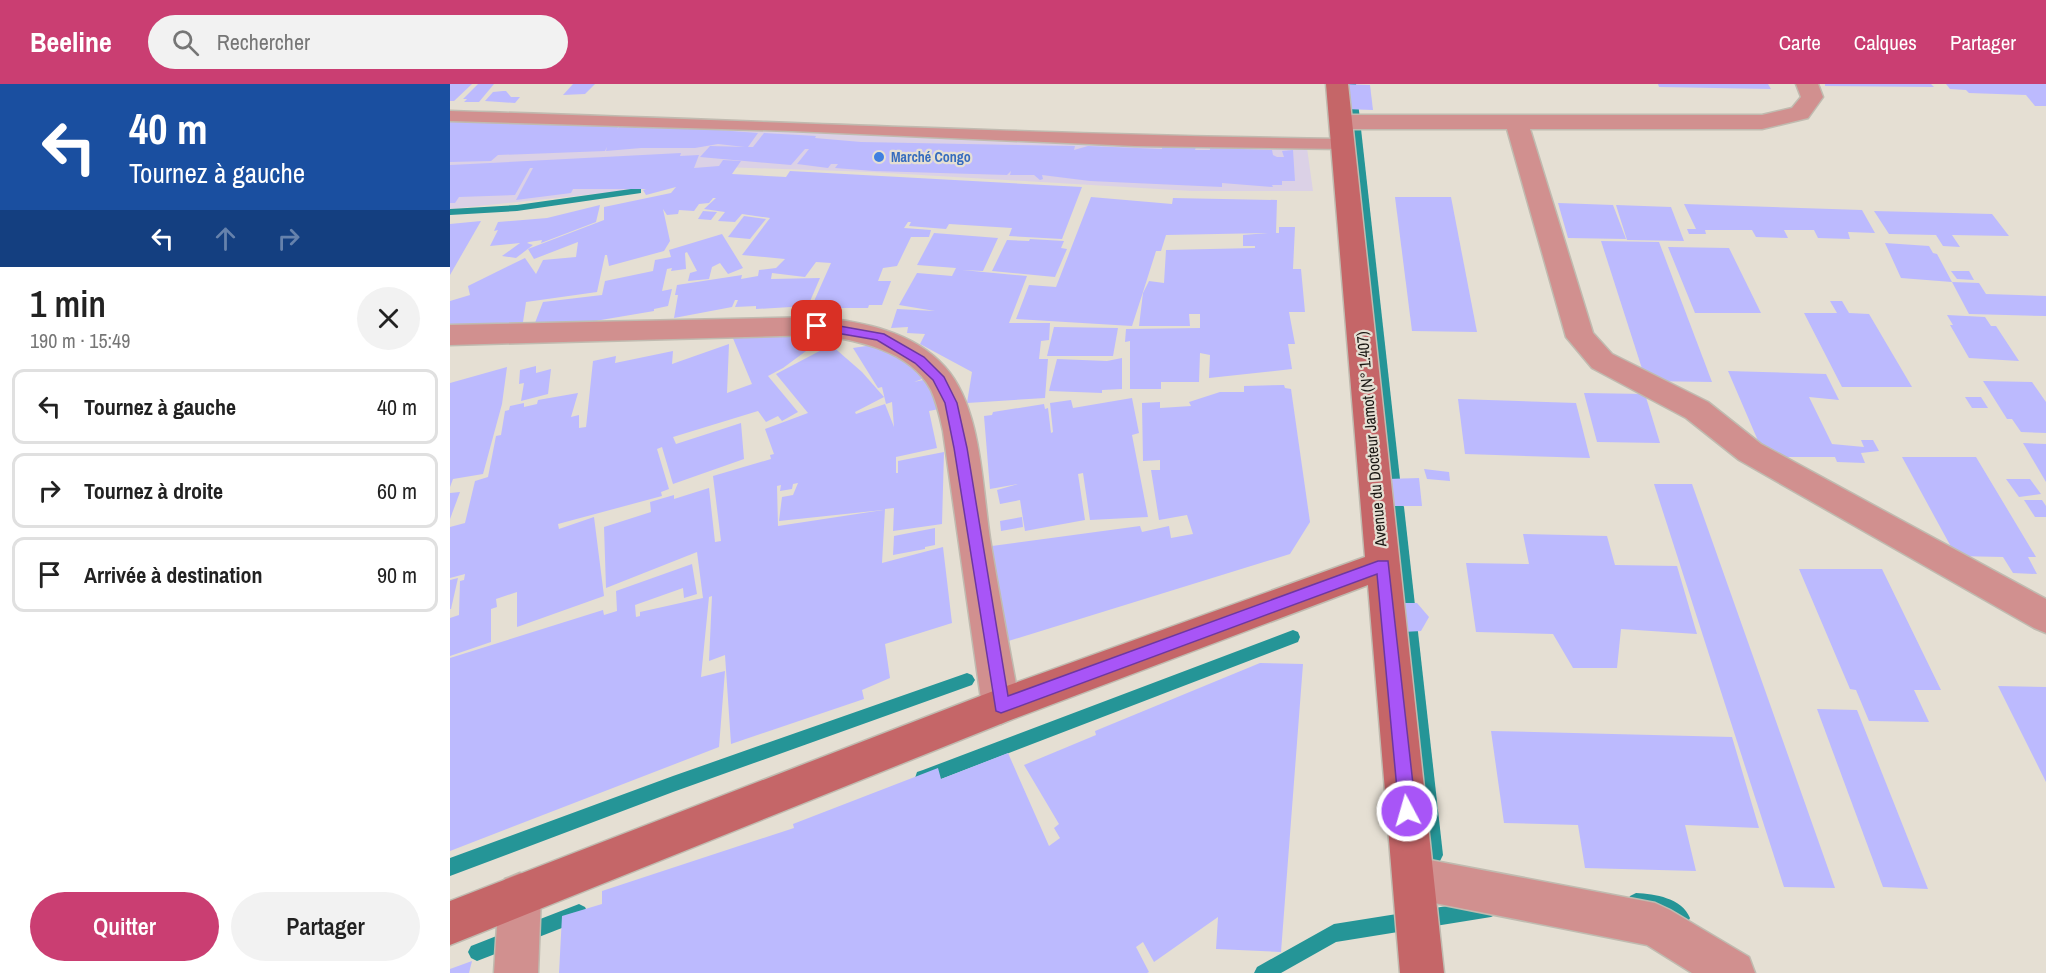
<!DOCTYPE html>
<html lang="fr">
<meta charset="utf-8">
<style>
body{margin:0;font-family:"Archivo Narrow",sans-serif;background:#f2f2f2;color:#222;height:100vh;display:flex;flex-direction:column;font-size:22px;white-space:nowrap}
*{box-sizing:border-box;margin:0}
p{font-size:20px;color:#767676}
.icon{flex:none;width:33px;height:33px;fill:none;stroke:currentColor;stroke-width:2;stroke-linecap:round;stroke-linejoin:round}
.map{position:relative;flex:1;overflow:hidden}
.sheet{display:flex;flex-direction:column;background:#fff;width:450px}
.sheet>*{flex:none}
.banner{background:#1a4fa0;color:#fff;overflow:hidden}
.pin{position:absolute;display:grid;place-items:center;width:51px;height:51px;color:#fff;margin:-26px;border-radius:12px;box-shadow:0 3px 9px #0006}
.me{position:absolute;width:66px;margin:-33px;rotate:354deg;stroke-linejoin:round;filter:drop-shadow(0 0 4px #0008)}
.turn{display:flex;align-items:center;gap:21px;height:126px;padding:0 30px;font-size:27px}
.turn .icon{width:78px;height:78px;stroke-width:2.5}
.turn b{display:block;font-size:42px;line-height:51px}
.lanes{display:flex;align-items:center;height:57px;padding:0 30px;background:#0003;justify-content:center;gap:30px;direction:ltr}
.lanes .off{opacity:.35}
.round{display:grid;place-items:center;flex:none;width:63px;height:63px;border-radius:32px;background:#f2f2f2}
.summary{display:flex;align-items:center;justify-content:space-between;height:102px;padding:0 30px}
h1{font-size:36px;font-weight:600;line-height:45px}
.cta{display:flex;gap:12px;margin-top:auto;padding:12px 30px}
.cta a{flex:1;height:69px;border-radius:36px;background:#ca3e72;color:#fff;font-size:24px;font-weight:600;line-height:69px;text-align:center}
.cta a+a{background:#f2f2f2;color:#222}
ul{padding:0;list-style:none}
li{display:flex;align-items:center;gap:18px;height:75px;margin:0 12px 9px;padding:0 18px;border:3px solid #e0e0e0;border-radius:12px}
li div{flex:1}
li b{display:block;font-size:22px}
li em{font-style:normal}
header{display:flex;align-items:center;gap:36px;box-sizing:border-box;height:84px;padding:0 30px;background:#ca3e72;color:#fff}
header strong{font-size:28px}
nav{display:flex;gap:33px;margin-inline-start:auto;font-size:21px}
.search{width:420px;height:54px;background:#f2f2f2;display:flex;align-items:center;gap:15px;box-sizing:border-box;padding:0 21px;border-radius:33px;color:#767676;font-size:22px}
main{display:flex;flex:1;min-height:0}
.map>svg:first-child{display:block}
</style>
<header>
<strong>Beeline</strong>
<div class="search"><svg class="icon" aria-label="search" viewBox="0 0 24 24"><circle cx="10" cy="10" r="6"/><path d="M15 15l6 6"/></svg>Rechercher</div>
<nav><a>Carte</a><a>Calques</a><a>Partager</a></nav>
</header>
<main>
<section class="sheet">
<div class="banner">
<div class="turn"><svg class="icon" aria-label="left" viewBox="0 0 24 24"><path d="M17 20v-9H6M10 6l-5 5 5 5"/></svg><div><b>40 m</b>Tournez à gauche</div></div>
<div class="lanes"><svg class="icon" aria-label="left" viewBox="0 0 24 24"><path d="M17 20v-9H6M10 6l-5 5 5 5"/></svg><svg class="icon off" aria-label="ahead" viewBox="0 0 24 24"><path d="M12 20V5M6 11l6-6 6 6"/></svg><svg class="icon off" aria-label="right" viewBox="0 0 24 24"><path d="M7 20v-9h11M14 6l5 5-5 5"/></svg></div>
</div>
<div class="summary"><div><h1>1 min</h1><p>190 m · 15:49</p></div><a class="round"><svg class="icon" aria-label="close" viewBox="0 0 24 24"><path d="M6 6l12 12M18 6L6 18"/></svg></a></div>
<ul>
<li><svg class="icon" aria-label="left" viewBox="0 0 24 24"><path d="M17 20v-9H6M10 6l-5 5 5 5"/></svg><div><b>Tournez à gauche</b></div><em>40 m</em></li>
<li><svg class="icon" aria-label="right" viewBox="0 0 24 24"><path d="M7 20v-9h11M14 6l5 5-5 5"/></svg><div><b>Tournez à droite</b></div><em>60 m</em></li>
<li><svg class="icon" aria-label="arrive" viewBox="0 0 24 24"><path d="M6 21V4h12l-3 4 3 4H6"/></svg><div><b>Arrivée à destination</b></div><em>90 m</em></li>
</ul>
<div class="cta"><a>Quitter</a><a>Partager</a></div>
</section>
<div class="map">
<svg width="1596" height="889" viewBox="0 0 1596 889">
<rect width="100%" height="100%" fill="#e5dfd3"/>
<polygon fill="#dbd1e6" points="0,36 268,42 857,64 863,107 742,107 421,88 273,83 203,104 0,125"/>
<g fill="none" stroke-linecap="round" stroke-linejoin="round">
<g fill="#259597" fill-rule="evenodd">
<polygon points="898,0 906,0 950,395 944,400 938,395"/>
<polygon points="188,104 191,105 191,109 67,127 0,131 0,125 67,121"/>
<polygon points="947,418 952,419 954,423 993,771 990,777 984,780 978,777 975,771 940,423 942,419"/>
<polygon points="843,546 848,548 850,553 848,558 473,702 467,700 465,694 467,688 473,686"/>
<polygon points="517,589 522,591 525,596 522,601 223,708 0,792 0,774 223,692"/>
<path d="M1186 809C1205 810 1232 814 1240 834L1237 840 1231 843 1206 828 1186 827 1180 824 1177 818 1180 812Z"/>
<polygon points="1041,815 1047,818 1050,824 1047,830 1041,833 886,858 831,889 804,889 807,883 884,840"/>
<polygon points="129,820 135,823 138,829 135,835 27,877 21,874 18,868 21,862"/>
</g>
</g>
<g fill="#bcbafe" fill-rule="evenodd">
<polygon points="0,0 22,0 4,17 0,17"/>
<polygon points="28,0 44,0 29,18 14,18 17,15 13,15"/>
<polygon points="123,0 145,0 135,10 113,11"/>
<polygon points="894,0 920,1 923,26 895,25"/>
<polygon points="1208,0 1318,0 1321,5 1209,3"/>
<polygon points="1375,0 1481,0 1484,3 1375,2"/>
<polygon points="1496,0 1596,0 1596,22 1585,22 1576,11 1519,9 1516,6 1500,5"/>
<polygon points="53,7 56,7 61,13 70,13 65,19 35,17 43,8"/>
<polygon points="19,34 173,37 167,45 173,40 260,43 268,46 308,49 298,63 303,63 314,49 366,52 365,54 411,58 625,62 624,66 638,62 712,65 712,62 746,63 745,66 760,66 760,64 822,66 823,71 827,73 834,73 832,67 843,66 845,97 832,97 832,101 822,101 823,103 772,99 772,103 640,97 592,91 593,95 590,96 584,91 560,91 561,87 557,91 424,87 385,84 388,80 381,80 378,84 347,80 359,65 355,65 341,81 250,73 260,62 295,63 268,60 245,64 191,64 156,67 157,63 155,67 48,71 41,77 0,78 0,38 15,38"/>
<polygon points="231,69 230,72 249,71 244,84 269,82 273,76 291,77 282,90 336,93 340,87 632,103 612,155 559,152 562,144 499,140 496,145 459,142 461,138 458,138 454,144 481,146 479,153 461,153 447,182 433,184 428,197 441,197 432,221 419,221 418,224 361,224 381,179 366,178 355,193 322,189 321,195 370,194 358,222 306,225 306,222 285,223 288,216 285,216 282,223 224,234 228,211 225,211 227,201 292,191 291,195 308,192 309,186 326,184 335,175 292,171 320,134 292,130 285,138 268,137 275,128 254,125 266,114 263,114 259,119 249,120 244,127 229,126 228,130 217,131 213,125 220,157 214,167 159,182 157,171 155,171 147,208 76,218 73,238 41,244 0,244 0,217 20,211 18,202 75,174 86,190 93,176 126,173 128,158 84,175 78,165 154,136 154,123 221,109 226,103 196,111 193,106 196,105 123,105 121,109 66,116 83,84 80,84 65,111 9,113 5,119 0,119 0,81"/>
<polygon points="641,113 722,120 723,114 827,116 826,149 829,149 829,143 845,143 843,185 851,185 855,228 839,228 845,260 838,260 842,285 759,294 760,271 750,269 749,298 711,298 711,305 680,305 680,257 675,258 676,245 750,244 750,230 739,230 740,242 689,242 693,209 699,197 714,199 716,166 805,164 805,162 793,162 793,151 818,149 716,151 711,167 706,167 693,208 682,242 566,235 579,201 606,203"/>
<polygon points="945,113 1001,113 1027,248 962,247"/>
<polygon points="1108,119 1163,121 1176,155 1118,154"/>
<polygon points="1234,120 1412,126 1425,149 1398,148 1400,155 1368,154 1364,146 1334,146 1338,154 1306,153 1302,146 1255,146 1256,150 1239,150 1237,145 1246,145"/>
<polygon points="150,121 146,138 91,159 92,156 79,158 77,159 83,161 66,174 52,172 70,159 40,162 48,146 44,147 48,138 97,134"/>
<polygon points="1166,121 1221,123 1234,157 1177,156"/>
<polygon points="253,127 267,128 261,136 248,135"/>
<polygon points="1424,127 1542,130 1559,152 1502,151 1510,163 1493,162 1486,151 1439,150"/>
<polygon points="294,132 316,135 300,155 278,153"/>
<polygon points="31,137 0,191 0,140"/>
<polygon points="484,149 548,154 533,187 512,186 577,192 559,239 600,239 599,256 591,257 589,275 598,275 595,314 517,319 522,288 470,260 475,250 457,249 458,243 441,244 447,225 485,227 449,221 467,189 502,192 506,184 467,181"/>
<polygon points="272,150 293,184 278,190 270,179 262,183 259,195 238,197 240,189 247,187 237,168 235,169 236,185 221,187 222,184 217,185 212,207 222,205 218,222 204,225 204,227 145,237 144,240 83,244 93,218 152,211 155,197 203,187 205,176 221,173 219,166"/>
<polygon points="580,155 614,157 611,164 617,165 605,193 542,187 557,156 579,157"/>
<polygon points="1151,157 1209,158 1262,298 1196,297"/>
<polygon points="1435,159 1479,162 1483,169 1487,170 1502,198 1451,194"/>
<polygon points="1218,163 1279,164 1311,229 1245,229"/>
<polygon points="1501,187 1519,187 1524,196 1507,195"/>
<polygon points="1502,198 1529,199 1536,210 1596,212 1596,232 1519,230"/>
<polygon points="1380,217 1392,217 1399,229 1419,230 1462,303 1392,303 1354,229 1387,229"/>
<polygon points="1497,231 1535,233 1541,242 1546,242 1569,277 1519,274 1500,241 1503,241"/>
<polygon points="604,243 668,244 663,272 597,272"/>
<polygon points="326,248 371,256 333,284 318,292 348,328 332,337 328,332 316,338 308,327 223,353 226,360 291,339 294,375 223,400 212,363 207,365 219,405 211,408 212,412 108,440 109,445 144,433 154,512 67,543 67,508 46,515 47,523 41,525 41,558 0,572 0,534 9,531 10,497 14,496 15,490 0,494 0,443 15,439 25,397 38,393 46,352 51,351 55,327 59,326 60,322 74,319 74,323 87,320 88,316 128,309 121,333 129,331 129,344 136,343 143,277 166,272 165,279 223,267 222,280 279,260 277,309 302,300 282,252"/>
<path d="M429 260 459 269 472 295 464 298 482 294 489 325 479 327 487 364 446 373V389H448V377L494 368 492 440 443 447 444 424 435 425 432 479 493 463 502 539 435 560 440 594 412 606 414 615 281 660 275 571 259 577 262 512 259 513 251 593 275 587 269 663 0 767V574L153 526 154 531 167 527 166 507 242 480 247 510 234 514 233 504 185 521 186 533 190 532V528L253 514 247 468 156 504 154 443 201 428 200 418 224 411V415L259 404 265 458 271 457 263 392 321 375 320 371 324 370 315 345 358 329 326 290 381 261 412 288 434 313 405 328 406 330 435 320 444 343 442 318 436 320 432 303 428 304 403 264ZM348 399 343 411 332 413 329 437 433 426 328 442 327 402 331 401 330 407 342 405 343 400Z"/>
<polygon points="672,274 672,305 652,306 652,309 599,307 607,275 657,277"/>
<polygon points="86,282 86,289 101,285 98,310 71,317 74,299 69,300 70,286"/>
<polygon points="57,283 52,320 33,390 3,395 0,403 0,299"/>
<polygon points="1278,287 1376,290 1389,316 1359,313 1382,360 1414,363 1411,356 1423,356 1429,367 1411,369 1415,379 1387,378 1385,373 1315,373"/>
<polygon points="1533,297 1582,298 1596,318 1596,349 1571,348 1562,335 1557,335"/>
<polygon points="834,301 835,304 841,305 860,438 840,470 549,560 542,462 690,442 692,448 719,442 721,454 743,450 737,431 709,436 701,386 710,386 710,376 693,377 692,319 710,318 710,324 741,322 739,318 770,308 794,308 794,302"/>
<polygon points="1134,309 1195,310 1210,359 1147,358"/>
<polygon points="1515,313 1531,313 1538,324 1522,324"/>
<polygon points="682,314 689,349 682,351 698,433 640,436 633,389 628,390 635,436 575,447 570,416 550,420 547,406 568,400 540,405 534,332 542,331 543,328 594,320 595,325 598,324 601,349 603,348 600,319 621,316 623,324"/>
<polygon points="1008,315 1126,319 1140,374 1015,370"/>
<polygon points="1573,359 1596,360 1596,398"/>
<polygon points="1452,373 1526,373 1586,473 1578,473 1587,490 1563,489 1553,473 1506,472"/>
<polygon points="974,385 999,388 1000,397 977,395"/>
<polygon points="969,394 972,422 941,422 937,395"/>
<polygon points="1556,395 1580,395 1591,410 1569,413"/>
<polygon points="1204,400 1242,400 1385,804 1334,803"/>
<polygon points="10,408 0,435 0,409"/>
<polygon points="1574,416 1592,416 1596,422 1596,433 1585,433"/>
<polygon points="572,433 573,443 551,447 550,437"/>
<polygon points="485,444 485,461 475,463 475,465 443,471 444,452"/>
<polygon points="1073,450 1157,452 1165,481 1227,482 1247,550 1171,545 1167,584 1123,584 1103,550 1026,548 1016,479 1079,480"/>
<polygon points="1349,485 1432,485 1491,606 1464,606 1479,638 1419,637 1406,606 1400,605"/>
<polygon points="8,494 1,525 0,525 0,496"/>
<polygon points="950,519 967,519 979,533 971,547 953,548"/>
<polygon points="810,579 853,580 831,868 766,865 768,833 704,878 693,858 686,863 699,888 697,889 109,889 112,832 152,820 152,807 344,744 343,740 488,684 491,695 558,669 599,762 610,754 604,744 609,740 574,681 646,651 645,647"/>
<polygon points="1548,602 1596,603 1596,698"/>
<polygon points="1367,625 1407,626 1478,805 1433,803"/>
<polygon points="1041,647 1282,653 1309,744 1235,741 1246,787 1135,784 1128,741 1054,739"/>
<polygon points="22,877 19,889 0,889 0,885"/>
</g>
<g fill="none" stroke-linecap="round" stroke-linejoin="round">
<defs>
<path id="lane" d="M0 27C298 36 595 51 893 55L901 60 893 65 685 62 342 47 0 37Z"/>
<g id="street">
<polygon points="1346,0 1368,0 1373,13 1358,34 1312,45 1080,45 1143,249 1162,270 1258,318 1311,360 1596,515 1596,549 1584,544 1289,376 1236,334 1142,284 1116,253 1057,45 891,45 883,43 880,38 883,33 891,31 1312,31 1342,24 1351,13"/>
<path d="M367 233C412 238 463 247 495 283 533 325 532 408 541 461 550 515 560 568 570 622L564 634 551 640 538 634 532 622 493 347C490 333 487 319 481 306 460 266 407 256 367 251L0 261V241Z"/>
<polygon points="964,773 1205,819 1220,826 1299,873 1305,889 1242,889 1197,861 964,815 949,809 943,794 949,779"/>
<polygon points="70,789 85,795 91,810 88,889 44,889 49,810 55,795"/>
</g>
<polygon id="secondary" points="876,0 898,0 994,889 950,889 918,501 558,637 0,861 0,817 551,604 915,473"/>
</defs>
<use href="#lane" stroke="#c0bbb0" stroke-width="3"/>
<use href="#street" stroke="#c0bbb0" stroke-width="3"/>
<use href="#secondary" stroke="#c0bbb0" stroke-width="3"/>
<use href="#lane" fill="#d1908f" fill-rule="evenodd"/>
<use href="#street" fill="#d1908f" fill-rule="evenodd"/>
<use href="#secondary" fill="#c56668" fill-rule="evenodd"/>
</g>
<polygon fill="#a855f7" stroke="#6d37a1" stroke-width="1.5" points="367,238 434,250 474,273 494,293 507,319 517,364 558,612 928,477 938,477 966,727 963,733 957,736 951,733 949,727 927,490 551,629 546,627 504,364 495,319 483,296 465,279 427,256 363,245 361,242"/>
<circle fill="#3f7fe0" stroke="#e5dfd3" stroke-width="2" cx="429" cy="73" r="6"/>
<g text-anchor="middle" stroke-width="4.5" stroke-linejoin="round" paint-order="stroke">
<g font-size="14" font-weight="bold" fill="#366cbe" stroke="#e5dfd3" text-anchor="start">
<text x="441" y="78">Marché Congo</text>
</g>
<g font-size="16" fill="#191612" stroke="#e5dfd3">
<text transform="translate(921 355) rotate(-95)" y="6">Avenue du Docteur Jamot (N° 1.407)</text>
</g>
</g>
</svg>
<div class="pin" style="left:367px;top:242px;background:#d93025"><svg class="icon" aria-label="arrive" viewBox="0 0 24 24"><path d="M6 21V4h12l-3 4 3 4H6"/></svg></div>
<svg class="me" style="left:957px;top:727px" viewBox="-20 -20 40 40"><circle r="17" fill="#a855f7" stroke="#fff" stroke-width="3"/><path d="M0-11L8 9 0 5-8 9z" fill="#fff"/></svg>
</div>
</main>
